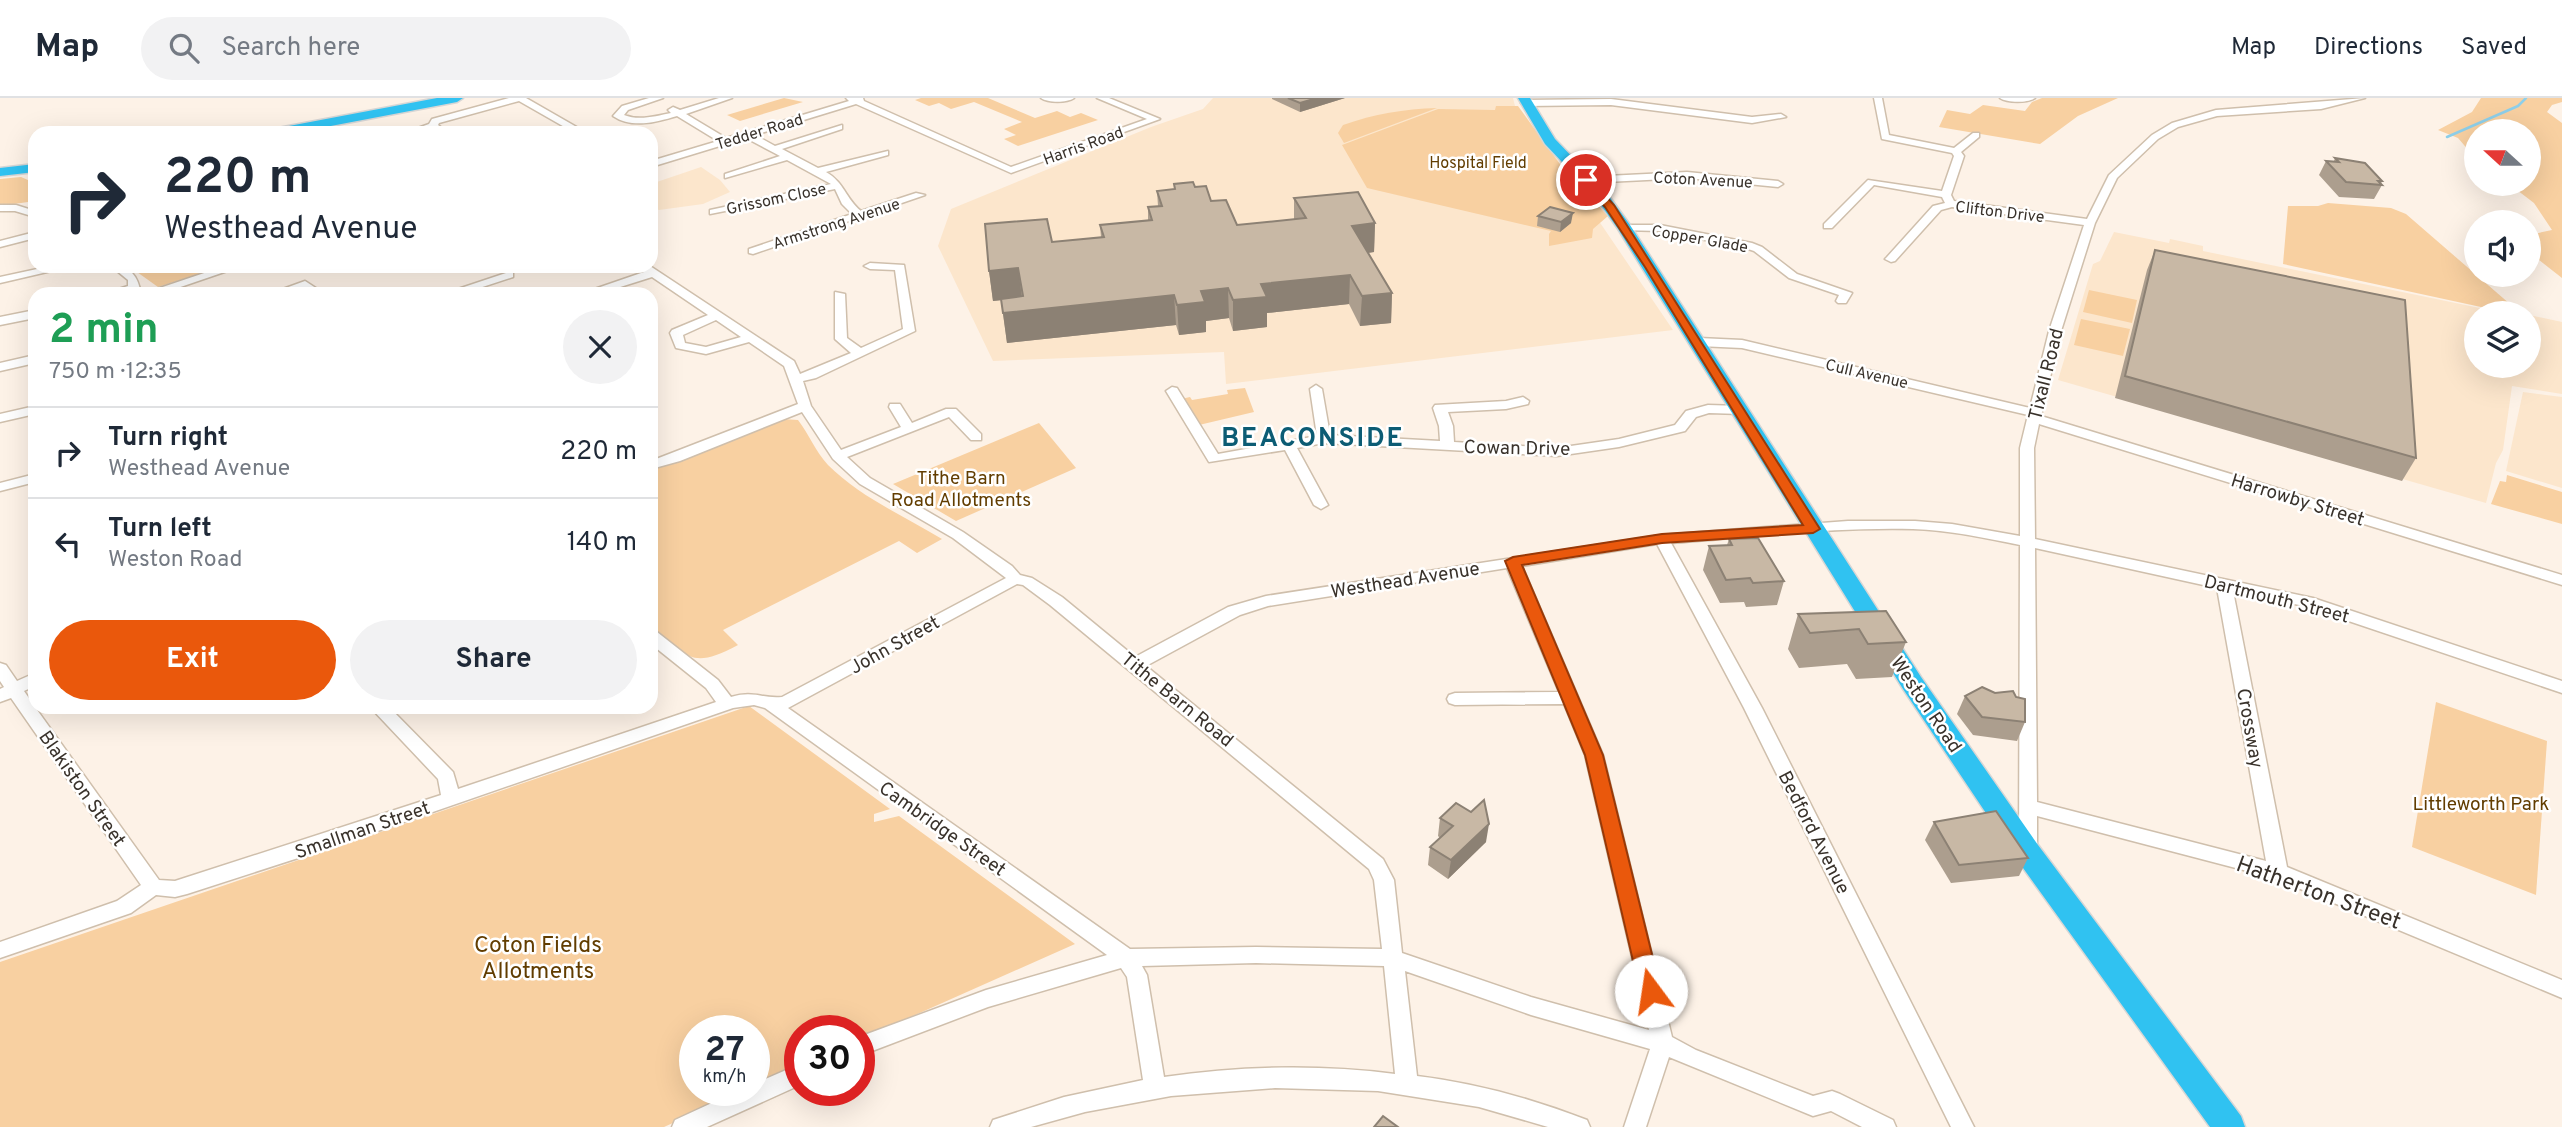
<!DOCTYPE html>
<meta charset="utf-8">
<style>
body{margin:0;font-family:Overpass,sans-serif;background:#f2f2f3;color:#1f2937;height:100vh;display:flex;flex-direction:column;font-size:26px;white-space:nowrap}
*{box-sizing:border-box;margin:0}
p{font-size:23px;color:#747a83}
.icon{flex:none;width:38px;height:38px;fill:none;stroke:currentColor;stroke-width:2;stroke-linecap:round;stroke-linejoin:round}
.map{position:relative;flex:1;overflow:hidden}
.side{position:absolute;left:28px;top:189px;width:630px;height:427px;display:flex;flex-direction:column;background:#fff;border-radius:21px;box-shadow:0 7px 28px #0002}
.side>*{flex:none}
.top-card{position:absolute;left:28px;top:28px;width:630px;height:147px;border-radius:21px;box-shadow:0 7px 28px #0002;background:#fff;color:#1f2937;overflow:hidden}
.needle{width:46px;rotate:291deg}
.controls{position:absolute;left:2464px;top:21px;display:grid;gap:14px}
.controls a{display:grid;place-items:center;width:77px;height:77px;border-radius:50%;background:#fff;box-shadow:0 7px 28px #0002;font-size:35px}
.speed{position:absolute;left:679px;top:917px;display:flex;gap:14px;font-size:35px;font-weight:700;text-align:center}
.speed>*{display:grid;place-content:center;width:91px;height:91px;border-radius:50%;background:#fff;box-shadow:0 7px 28px #0002;line-height:1}
.speed small{font-size:18px;font-weight:400}
.speed .limit{border:10px solid #d22;background:#fff;color:#111}
.pin{position:absolute;display:grid;place-items:center;width:60px;height:60px;color:#fff;margin:-30px;border:4px solid #fff;border-radius:50%;box-shadow:0 2px 7px #0007}
.me{position:absolute;width:77px;margin:-38px;rotate:346deg;stroke-linejoin:round;filter:drop-shadow(0 0 5px #0008)}
.turn{display:flex;align-items:center;gap:24px;height:147px;padding:0 21px;font-size:32px}
.turn .icon{width:91px;height:91px;stroke-width:2.5}
.turn b{display:block;font-size:49px;line-height:60px}
.round{display:grid;place-items:center;flex:none;width:74px;height:74px;border-radius:37px;background:#f2f2f3}
.summary{display:flex;align-items:center;justify-content:space-between;height:119px;padding:0 21px}
h1{font-size:42px;font-weight:700;line-height:52px;color:#1e9e55}
.primary-button{display:flex;gap:14px;margin-top:auto;padding:14px 21px}
.primary-button a{flex:1;height:80px;border-radius:42px;background:#ea580c;color:#fff;font-size:28px;font-weight:700;line-height:80px;text-align:center}
.primary-button a+a{background:#f2f2f3;color:#1f2937}
ul{padding:0;list-style:none}
li{display:flex;align-items:center;gap:21px;height:91px;padding:0 21px;border-top:2px solid #e0e1e3}
li div{flex:1}
li b{display:block;font-size:26px}
li em{font-style:normal}
header{display:flex;align-items:center;gap:42px;box-sizing:border-box;height:98px;padding:0 35px;background:#fff;border-bottom:2px solid #e0e1e3}
header strong{font-size:33px}
nav{display:flex;gap:38px;margin-inline-start:auto;font-size:24px}
.search{width:490px;height:63px;background:#f2f2f3;display:flex;align-items:center;gap:18px;box-sizing:border-box;padding:0 24px;border-radius:38px;color:#747a83;font-size:26px}
.map>svg:first-child{display:block}
</style>
<header>
<strong>Map</strong>
<div class="search"><svg class="icon" aria-label="search" viewBox="0 0 24 24"><circle cx="10" cy="10" r="6"/><path d="M15 15l6 6"/></svg>Search here</div>
<nav><a>Map</a><a>Directions</a><a>Saved</a></nav>
</header>
<div class="map">
<svg width="2562" height="1029" viewBox="0 0 2562 1029">
<rect width="100%" height="100%" fill="#fdf2e7"/>
<g fill="#fce6cc">
<polygon points="1213,0 1513,0 1516,12 1554,57 1673,232 1226,286 1224,254 993,263 938,148 951,111 1151,29 1203,11"/>
<polygon points="701,69 720,82 730,94 703,106 659,112 651,108 651,86"/>
<polygon points="2114,134 2169,145 2170,141 2203,148 2203,153 2504,215 2476,215 2476,268 2529,268 2529,217 2562,224 2562,296 2512,288 2503,352 2496,365 2486,405 2058,282 2093,166 2100,163"/>
<polygon points="2523,294 2562,299 2562,390 2506,373"/>
</g>
<g fill="#f8d0a1">
<polygon points="784,0 803,4 740,23 727,17"/>
<polygon points="921,0 988,0 1035,20 1057,13 1070,19 1081,15 1098,22 1018,48 1004,41 1016,37 1004,31 1022,24 974,4 951,11 939,5 929,8 915,2"/>
<polygon points="2042,0 2118,0 2078,18 2040,46 1939,29 1947,12 1970,16 1983,7 2025,13 2032,4"/>
<polygon points="2481,0 2562,0 2562,4 2552,7 2547,14 2562,25 2562,180 2529,154 2529,137 2552,132 2534,105 2509,86 2529,86 2529,33 2476,33 2476,61 2458,40 2438,32 2472,14"/>
<polygon points="1496,8 1518,8 1562,69 1608,118 1593,131 1592,140 1549,148 1549,136 1551,133 1367,90 1342,47 1438,11 1495,12"/>
<path d="M1437 10 1344 45 1338 35 1343 27C1374 16 1404 11 1437 10Z"/>
<polygon points="21,79 35,85 35,103 0,108 0,81"/>
<polygon points="2328,105 2391,110 2406,116 2518,213 2504,214 2283,166 2288,108 2318,108"/>
<polygon points="132,168 224,168 158,189 130,169"/>
<polygon points="2089,192 2137,202 2132,225 2083,214"/>
<polygon points="2081,221 2130,231 2123,258 2074,247"/>
<polygon points="1245,290 1254,314 1199,327 1181,301 1190,299 1192,302 1228,296 1227,292"/>
<path d="M783 321 798 322C809 336 815 353 828 367 860 399 904 418 942 441L917 455 899 443 723 532 738 547C691 572 689 559 651 529V369Z"/>
<polygon points="1039,325 1076,370 956,423 893,386"/>
<polygon points="2507,377 2562,394 2562,426 2491,406 2500,383 2506,384"/>
<polygon points="2436,604 2547,643 2536,797 2412,749"/>
<polygon points="749,608 890,711 874,716 874,724 899,718 1075,846 859,942 859,933 800,933 800,968 754,989 754,933 695,933 695,992 746,992 664,1029 0,1029 0,864"/>
</g>
<g fill="none" stroke-linecap="round" stroke-linejoin="round">
<polyline stroke="#8dcfea" stroke-width="2.5" points="2447,39 2518,8 2526,0"/>
<defs>
<g id="minor">
<polygon points="509,0 526,0 587,35 575,35 519,3 439,25 438,27 448,35 437,35 432,31 419,35 404,35 429,26 432,21"/>
<path d="M649 0H663L628 12 624 17C639 23 656 18 671 15L668 12 673 9 680 12 719 0H732L686 16 726 40 849 3 846 0H863L864 3 1011 69 1147 21 1097 0H1109L1160 21 1011 75 856 6 755 37 775 48 842 27V31L782 51 818 70 888 53V57L826 74C844 84 846 101 861 113L916 95 925 97 753 156 749 155V151L852 116 842 106 835 91 710 116V112L831 86 787 62 725 80V76L780 58 746 40 651 69V63L718 43 677 18C657 24 632 31 613 18L622 8Z"/>
<path d="M1041 0H1074C1067 5 1048 5 1041 0Z"/>
<path d="M1874 0H1882L1889 37 1954 50 1973 35H1979V39L1961 54 1964 58 1951 97 1954 103 2087 121 2109 77 2152 37 2172 25 2216 12 2365 0 2321 11 2217 18 2178 29 2158 41 2117 80 2095 125 2061 233 2041 318 2562 477V487L2039 326 2034 350 2035 441 2313 500 2562 583V595L2304 508 2233 493 2287 769 2562 882V900L2274 780 2037 718V755L2035 760 2028 762 2021 760 2019 755 2020 447C1985 440 1949 432 1913 431 1833 429 1752 439 1671 445L1762 610 1974 1029H1951L1744 610 1657 446 1522 468 1603 657 1672 939 1696 952 1813 998 1832 993 1840 996 1893 1022 1896 1029H1862L1831 1013 1813 1018 1669 959 1646 1029H1624L1650 951 1531 917 1405 873 1417 978C1475 985 1533 1001 1587 1022L1590 1029H1548L1479 1009 1378 993 1275 990 1171 998 1085 1014 1031 1029H990L993 1022 1064 999 1143 982 1127 879 1121 870 988 909 859 958V939L986 892 1107 857 765 610 754 607 733 610 326 751 187 796 175 799 156 797 131 815 0 860V844L117 803 141 787 11 600 0 604V591L4 589 0 583V565L6 567 17 583 35 575V588L24 593 35 609 159 782 175 783 441 697 438 681 370 609H389L453 674 458 691 716 604 706 590 651 546V533L657 534 718 582 731 599C754 592 762 601 782 599L1006 480 953 440 860 386 833 361 802 314 680 363 651 371V363L798 306 784 268 749 244 706 256 676 250 670 235 672 232 708 217 652 179 598 196H580L644 174 636 168H650L794 263 800 276 851 255 835 241V194L845 196 847 240 861 250 903 231 895 172 870 171 864 168 870 165 904 167 915 233 816 280 803 283 811 308 841 352 901 329 889 309 890 306H900L912 325 946 311H956L981 336V342H971L949 319 847 359 870 380 963 434 1012 468 1020 477 1032 480 1062 499 1135 559 1228 509 1266 498 1662 437 1848 423H1915L1952 426 2020 438V350L2028 317 1742 250 1699 248 1693 244 1699 240 1742 242 2030 310 2049 233 2084 127 1952 109 1941 112 1895 163 1891 164 1885 161 1887 159 1933 108 1945 105 1942 99 1874 87 1832 130H1824V126L1868 82 1942 93 1954 58 1952 55 1882 41ZM716 222 741 239 706 249 685 245 683 237ZM2035 450 2217 490 2266 763 2037 704ZM1507 470 1559 594 1455 595 1449 597 1447 601 1449 605 1455 607 1564 606 1585 657 1649 932 1531 899 1402 855 1394 782 1383 761 1146 568 1240 517 1268 508ZM1017 486 1023 487 1050 507 1369 771 1374 782 1382 851 1256 849 1130 851 788 610ZM1256 865 1384 868 1395 976C1319 966 1240 968 1164 979L1147 877 1142 868Z"/>
<path d="M2000 0H2035C2028 5 2007 5 2000 0Z"/>
<polygon points="1611,1 1752,19 1781,16 1786,19 1752,25 1611,7 1525,8 1521,5 1525,2"/>
<polygon points="1687,74 1778,83 1783,86 1778,89 1687,80 1586,85 1581,82 1586,79"/>
<polygon points="0,107 16,107 35,113 35,119 15,113 0,113"/>
<polygon points="1625,127 1660,127 1752,145 1762,149 1797,176 1852,195 1846,205 1838,205 1836,203 1839,197 1789,180 1754,153 1745,150 1660,133 1621,132 1621,128"/>
<polygon points="35,134 35,140 0,149 0,143"/>
<polygon points="51,168 73,168 0,185 0,179"/>
<path d="M111 168C131 168 138 178 141 196H103L128 188V182Z"/>
<polygon points="225,168 242,168 160,196 142,196"/>
<polygon points="351,168 364,168 358,171"/>
<polygon points="509,174 513,175 513,179 461,196 443,196"/>
<polygon points="305,183 325,196 312,196 304,190 286,196 269,196"/>
<polygon points="35,212 35,220 0,227 0,219"/>
<polygon points="35,257 35,265 0,273 0,265"/>
<polygon points="1316,287 1322,291 1330,337 1440,343 1439,328 1433,310 1435,307 1506,303 1523,299 1529,303 1528,306 1506,311 1448,314 1453,328 1454,344 1557,350 1619,341 1675,327 1686,313 1708,307 1741,308 1748,312 1741,316 1709,315 1696,319 1685,333 1619,349 1557,358 1324,345 1297,350 1328,407 1321,411 1314,407 1285,352 1209,364 1166,293 1172,289 1177,290 1218,356 1317,338 1310,291"/>
<polygon points="35,308 35,316 0,324 0,316"/>
<polygon points="35,376 35,384 0,393 0,385"/>
<polygon points="800,966 800,987 707,1029 672,1029 675,1022 740,992 754,992 754,986"/>
</g>
<g id="highway">
<polygon points="437,0 463,0 457,4 294,35 266,35 273,31"/>
<polygon points="1518,0 1530,0 1555,41 1606,94 1630,127 1921,579 2038,747 2241,1018 2245,1029 2210,1029 2018,763 1903,591 1618,131 1596,100 1545,46"/>
<polygon points="35,66 35,74 0,78 0,70"/>
</g>
</defs>
<use href="#minor" stroke="#cfbfac" stroke-width="3"/>
<use href="#highway" stroke="#d7d6d5" stroke-width="3"/>
<use href="#minor" fill="#fff" fill-rule="evenodd"/>
<use href="#highway" fill="#30c2f1" fill-rule="evenodd"/>
</g>
<g fill="#ac9e8e">
<polygon points="1272,0 1345,0 1300,14 1272,1"/>
<polygon points="2335,60 2382,83 2381,86 2382,87 2374,101 2339,99 2319,77 2326,63 2334,63"/>
<polygon points="1195,89 1237,127 1294,121 1294,100 1375,125 1374,154 1368,155 1392,195 1391,225 1360,228 1349,206 1267,215 1267,229 1233,233 1229,220 1206,223 1206,234 1179,237 1176,227 1007,245 1001,202 993,203 989,173 1052,144 1101,139 1100,127 1148,122 1148,109 1158,108 1157,93"/>
<polygon points="1538,118 1571,125 1560,134 1537,128"/>
<polygon points="2155,152 2416,360 2402,383 2115,300 2147,172"/>
<polygon points="1729,441 1784,483 1777,507 1746,509 1744,504 1720,505 1703,472 1709,448 1727,447"/>
<polygon points="1798,516 1906,544 1892,579 1856,581 1847,566 1799,570 1788,551"/>
<polygon points="1965,598 2025,624 2017,643 1973,637 1957,616"/>
<polygon points="1440,720 1486,744 1448,781 1428,767 1430,749 1440,740 1438,738"/>
<polygon points="1934,724 2028,760 2019,778 1951,785 1925,742"/>
</g>
<g fill="#8c8174">
<polygon points="1317,0 1345,0 1300,14 1300,5"/>
<polygon points="1573,115 1571,125 1560,134 1561,124"/>
<polygon points="1375,125 1374,154 1351,157 1352,128"/>
<polygon points="1018,170 1022,200 993,203 989,173"/>
<polygon points="1350,177 1349,206 1267,215 1267,229 1233,233 1233,202 1261,186"/>
<polygon points="1228,190 1229,220 1206,223 1206,234 1179,237 1177,207 1201,193"/>
<polygon points="1392,195 1391,225 1360,228 1362,198"/>
<polygon points="1174,197 1176,227 1007,245 1003,215"/>
<polygon points="1489,726 1486,744 1448,781 1451,762"/>
</g>
<g fill="#c8b8a5" stroke="#8c8174" stroke-width="2">
<polygon points="1288,0 1317,0 1300,5"/>
<polygon points="2335,60 2365,65 2382,83 2378,83 2382,87 2346,84 2326,63 2339,64"/>
<polygon points="1193,84 1195,89 1206,88 1211,103 1226,102 1237,127 1306,120 1294,100 1358,94 1375,125 1352,128 1392,195 1362,198 1350,177 1261,186 1267,199 1233,202 1228,190 1201,193 1205,204 1177,207 1174,197 1003,215 1001,201 1023,198 1018,170 989,173 985,126 1047,121 1052,144 1104,139 1100,127 1152,122 1148,109 1162,108 1157,93 1175,91 1174,86"/>
<polygon points="1550,109 1573,115 1561,124 1538,118"/>
<polygon points="2155,152 2405,202 2416,360 2125,278"/>
<polygon points="1758,440 1784,483 1753,485 1750,480 1726,482 1709,448 1732,447 1729,441"/>
<polygon points="1886,513 1906,544 1868,546 1859,531 1810,535 1798,516"/>
<polygon points="1982,589 1995,595 2013,593 2016,599 2025,601 2025,624 1982,619 1965,598"/>
<polygon points="1484,702 1489,726 1451,762 1430,749 1453,728 1440,720 1456,705 1471,714"/>
<polygon points="1996,713 2028,760 1959,767 1934,724"/>
<polygon points="1383,1018 1398,1029 1374,1029"/>
</g>
<polygon fill="#ea580c" stroke="#983908" stroke-width="2" points="1583,80 1590,80 1614,107 1820,431 1813,435 1662,445 1522,467 1603,657 1661,893 1658,899 1651,902 1643,899 1640,893 1585,657 1505,463 1513,459 1662,436 1803,427 1645,169 1605,109 1583,84"/>
<g text-anchor="middle" stroke-width="5" stroke-linejoin="round" paint-order="stroke">
<g font-size="16" fill="#39322b" stroke="#fff">
<text transform="translate(759 33) rotate(-17)" y="6">Tedder Road</text>
<text transform="translate(1083 47) rotate(-20)" y="6">Harris Road</text>
<text transform="translate(1703 81) rotate(3)" y="6">Coton Avenue</text>
<text transform="translate(776 100) rotate(-12)" y="6">Grissom Close</text>
<text transform="translate(2000 113) rotate(7)" y="6">Clifton Drive</text>
<text transform="translate(836 125) rotate(-18)" y="6">Armstrong Avenue</text>
<text transform="translate(1700 140) rotate(10)" y="6">Copper Glade</text>
<text transform="translate(1867 275) rotate(13)" y="6">Cull Avenue</text>
</g>
<g font-size="16" fill="#623d00" stroke="#fff">
<text x="1478" y="70">Hospital Field</text>
</g>
<g font-size="19" fill="#39322b" stroke="#fff">
<text transform="translate(2045 276) rotate(-76)" y="7">Tixall Road</text>
<text transform="translate(1517 349) rotate(1)" y="7">Cowan Drive</text>
<text transform="translate(2298 401) rotate(17)" y="7">Harrowby Street</text>
<text transform="translate(1405 481) rotate(-9)" y="7">Westhead Avenue</text>
<text transform="translate(2277 500) rotate(14)" y="7">Dartmouth Street</text>
<text transform="translate(894 546) rotate(-29)" y="7">John Street</text>
<text transform="translate(1178 601) rotate(39)" y="7">Tithe Barn Road</text>
<text transform="translate(1927 606) rotate(56)" y="7">Weston Road</text>
<text transform="translate(2251 630) rotate(80)" y="7">Crossway</text>
<text transform="translate(83 690) rotate(55)" y="7">Blakiston Street</text>
<text transform="translate(943 730) rotate(35)" y="7">Cambridge Street</text>
<text transform="translate(362 731) rotate(-19)" y="7">Smallman Street</text>
<text transform="translate(1815 734) rotate(63)" y="7">Bedford Avenue</text>
</g>
<g font-size="19" fill="#623d00" stroke="#fff">
<text x="961" y="386">Tithe Barn<tspan x="961" dy="22">Road Allotments</tspan></text>
<text x="2481" y="712">Littleworth Park</text>
</g>
<g font-size="23" fill="#39322b" stroke="#fff">
<text transform="translate(2319 794) rotate(20)" y="8">Hatherton Street</text>
</g>
<g font-size="23" fill="#623d00" stroke="#fff">
<text x="538" y="854">Coton Fields<tspan x="538" dy="26">Allotments</tspan></text>
</g>
<g font-size="26" font-weight="bold" letter-spacing="2" fill="#0c5c74" stroke="#fff">
<text x="1313" y="348">BEACONSIDE</text>
</g>
</g>
</svg>
<div class="controls">
<a><svg class="needle" viewBox="-14 -14 28 28"><path d="M0-13l5 13h-10z" fill="#e53935"/><path d="M0 13l5-13h-10z" fill="#747a83"/></svg></a>
<a><svg class="icon" aria-label="sound" viewBox="0 0 24 24"><path d="M4 9h4l5-4v14l-5-4H4zM17 9q2 3 0 6"/></svg></a>
<a><svg class="icon" aria-label="layers" viewBox="0 0 24 24"><path d="M12 4l9 5-9 5-9-5zM3 14l9 5 9-5"/></svg></a>
</div>
<div class="speed"><div>27<small>km/h</small></div><div class="limit">30</div></div>
<div class="pin" style="left:1586px;top:82px;background:#d93025"><svg class="icon" aria-label="arrive" viewBox="0 0 24 24"><path d="M6 21V4h12l-3 4 3 4H6"/></svg></div>
<svg class="me" style="left:1651px;top:893px" viewBox="-20 -20 40 40"><circle r="19" fill="#fff"/><path d="M0-13L10 11 0 6-10 11z" fill="#ea580c"/></svg>
<div class="top-card">
<div class="turn"><svg class="icon" aria-label="right" viewBox="0 0 24 24"><path d="M7 20v-9h11M14 6l5 5-5 5"/></svg><div><b>220 m</b>Westhead Avenue</div></div>
</div>
<section class="side">
<div class="summary"><div><h1>2 min</h1><p>750 m · 12:35</p></div><a class="round"><svg class="icon" aria-label="close" viewBox="0 0 24 24"><path d="M6 6l12 12M18 6L6 18"/></svg></a></div>
<ul>
<li><svg class="icon" aria-label="right" viewBox="0 0 24 24"><path d="M7 20v-9h11M14 6l5 5-5 5"/></svg><div><b>Turn right</b><p>Westhead Avenue</p></div><em>220 m</em></li>
<li><svg class="icon" aria-label="left" viewBox="0 0 24 24"><path d="M17 20v-9H6M10 6l-5 5 5 5"/></svg><div><b>Turn left</b><p>Weston Road</p></div><em>140 m</em></li>
</ul>
<div class="primary-button"><a>Exit</a><a>Share</a></div>
</section>
</div>
